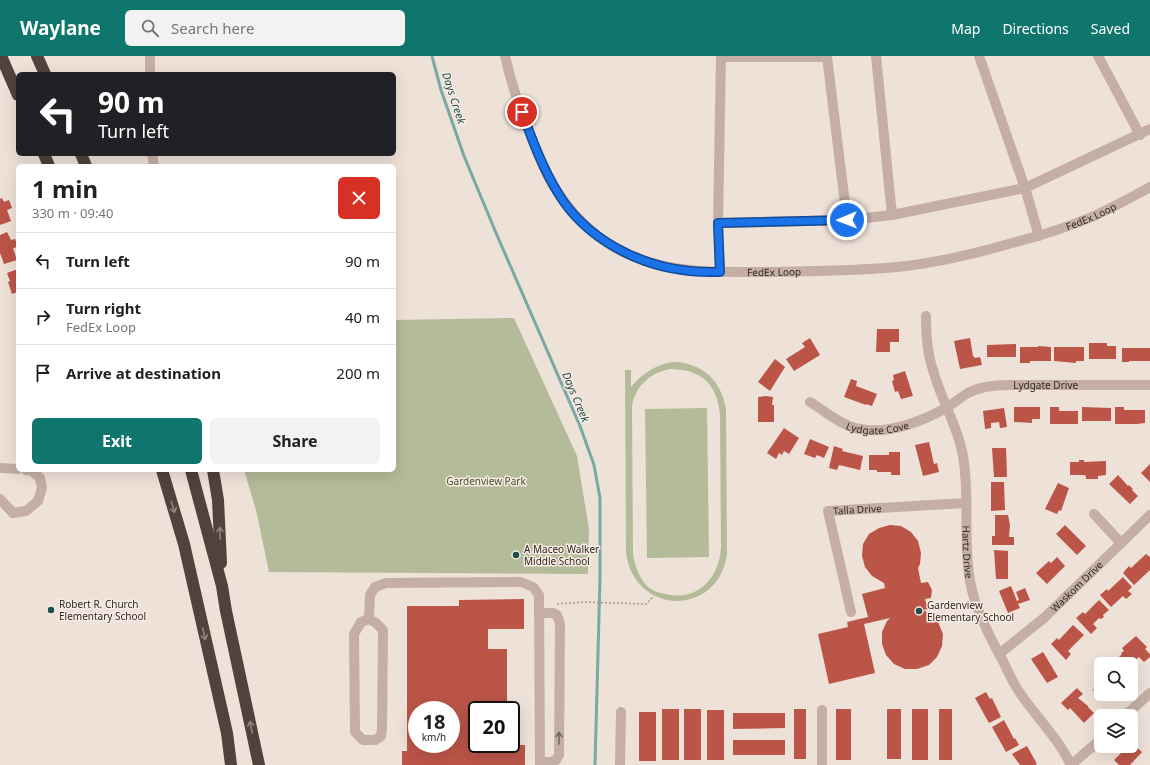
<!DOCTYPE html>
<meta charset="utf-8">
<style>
body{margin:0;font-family:"Noto Sans",sans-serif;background:#f2f2f2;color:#202124;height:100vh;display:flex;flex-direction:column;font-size:15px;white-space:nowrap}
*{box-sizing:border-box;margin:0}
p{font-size:13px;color:#757577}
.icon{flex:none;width:22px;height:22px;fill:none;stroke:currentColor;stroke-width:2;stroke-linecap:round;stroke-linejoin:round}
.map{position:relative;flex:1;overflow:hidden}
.side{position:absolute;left:16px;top:108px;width:380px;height:308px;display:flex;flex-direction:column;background:#fff;border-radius:6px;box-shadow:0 4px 16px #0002}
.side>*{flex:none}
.banner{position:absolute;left:16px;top:16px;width:380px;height:84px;border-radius:6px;box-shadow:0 4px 16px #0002;background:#202124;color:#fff;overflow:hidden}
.tools{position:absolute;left:1094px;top:601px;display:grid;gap:8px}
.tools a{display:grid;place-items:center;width:44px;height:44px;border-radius:6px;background:#fff;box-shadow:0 4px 16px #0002;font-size:20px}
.speed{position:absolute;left:408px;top:645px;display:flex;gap:8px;font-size:20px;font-weight:700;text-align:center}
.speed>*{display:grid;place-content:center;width:52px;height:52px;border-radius:50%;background:#fff;box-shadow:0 4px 16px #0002;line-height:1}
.speed small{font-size:10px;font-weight:400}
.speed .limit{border:2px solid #111;border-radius:6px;background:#fff;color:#111}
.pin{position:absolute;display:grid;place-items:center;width:34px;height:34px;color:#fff;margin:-17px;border:2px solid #fff;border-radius:50%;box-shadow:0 1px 4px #0007}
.me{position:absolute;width:44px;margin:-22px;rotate:269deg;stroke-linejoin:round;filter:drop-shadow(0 0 3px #0008)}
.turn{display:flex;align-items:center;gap:14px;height:84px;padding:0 16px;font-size:18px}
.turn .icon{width:52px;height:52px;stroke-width:2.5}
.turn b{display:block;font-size:28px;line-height:34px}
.round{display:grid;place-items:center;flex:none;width:42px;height:42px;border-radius:6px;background:#f2f2f2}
.head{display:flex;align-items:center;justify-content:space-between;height:68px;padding:0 16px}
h1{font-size:24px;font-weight:700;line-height:30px}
.action{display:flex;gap:8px;margin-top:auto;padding:8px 16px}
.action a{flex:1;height:46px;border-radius:6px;background:#0f766e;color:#fff;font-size:16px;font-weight:700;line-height:46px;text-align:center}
.action a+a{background:#f2f2f2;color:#202124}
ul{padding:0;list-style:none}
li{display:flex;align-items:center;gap:12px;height:56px;padding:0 16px;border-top:1px solid #e0e0e0}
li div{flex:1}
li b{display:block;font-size:15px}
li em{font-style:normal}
header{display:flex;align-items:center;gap:24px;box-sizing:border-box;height:56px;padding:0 20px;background:#0f766e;color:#fff}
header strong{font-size:19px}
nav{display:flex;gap:22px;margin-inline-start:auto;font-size:14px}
.search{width:280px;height:36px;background:#f2f2f2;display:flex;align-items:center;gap:10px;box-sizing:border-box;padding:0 14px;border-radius:6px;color:#757577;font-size:15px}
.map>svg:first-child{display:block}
</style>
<header>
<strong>Waylane</strong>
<div class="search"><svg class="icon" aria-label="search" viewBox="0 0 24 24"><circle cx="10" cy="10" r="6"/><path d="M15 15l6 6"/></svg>Search here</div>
<nav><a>Map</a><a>Directions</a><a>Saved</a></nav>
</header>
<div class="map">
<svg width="1150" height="709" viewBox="0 0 1150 709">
<rect width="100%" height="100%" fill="#eee1d8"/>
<g fill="#b4bb99" fill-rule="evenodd">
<polygon points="514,262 577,400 589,473 588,518 269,516 256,454 244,414 394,414 394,264"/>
<path d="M673 306C703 307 721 324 726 353L727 499C717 562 634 559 626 497L625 314H631V331C643 317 655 309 673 306ZM670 313C700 313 717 327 720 358L721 490C720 519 701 543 671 539 663 538 654 536 648 531 639 522 635 510 633 498L632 350C636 329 650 317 670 313Z"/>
<polygon points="707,352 709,501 647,502 645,353"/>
</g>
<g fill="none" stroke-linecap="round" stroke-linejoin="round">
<polyline stroke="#79a9a4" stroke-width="3" points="432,0 441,34 464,100 496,177 580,370 594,409 600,442 600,522 595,709"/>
</g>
<g fill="#bb5548" fill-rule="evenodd">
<polygon points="2,142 4,146 9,144 12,152 7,154 11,165 0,169 0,143"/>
<polygon points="7,176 11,184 15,183 18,191 13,192 17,204 4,208 0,197 0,179"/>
<polygon points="18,213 18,236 12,238 8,226 10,225 7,217"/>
<polygon points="877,273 899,273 899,286 890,286 890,296 876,296"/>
<polygon points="810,282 820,299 794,315 786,303 805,291 802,287"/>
<polygon points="970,282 973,300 975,302 980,301 982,309 960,313 954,285"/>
<polygon points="1089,287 1107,287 1107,290 1116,290 1116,303 1089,303"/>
<polygon points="1016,288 1016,301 987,301 987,289"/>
<polygon points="1038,290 1051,291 1051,305 1030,305 1030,307 1020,307 1020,291 1038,291"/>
<polygon points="1054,291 1084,291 1084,305 1076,305 1076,307 1054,305"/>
<polygon points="1122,292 1150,292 1150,305 1129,305 1129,306 1122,306"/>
<polygon points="775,303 785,311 770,335 758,326"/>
<polygon points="905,315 913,340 901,343 898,335 895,336 892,325 894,324 893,319"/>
<polygon points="851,323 857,325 856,330 877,338 872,350 866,348 866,349 844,341"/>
<polygon points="766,340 773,341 772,349 774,349 774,366 758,366 758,341"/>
<polygon points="1014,351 1040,351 1040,363 1032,363 1032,367 1014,366"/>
<polygon points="1050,351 1059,351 1059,355 1078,355 1078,368 1050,368"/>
<polygon points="1082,351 1111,352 1111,365 1082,365"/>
<polygon points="1115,351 1124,351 1124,354 1145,354 1145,367 1137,368 1115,368"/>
<polygon points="1004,352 1007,371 1000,372 999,366 991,367 991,372 985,373 983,355"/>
<polygon points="784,372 799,382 789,398 784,395 782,399 779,397 776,403 767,397"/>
<polygon points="810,383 829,391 824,402 817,399 815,402 804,398"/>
<polygon points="929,386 934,408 937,407 939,416 923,420 915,389"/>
<polygon points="834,390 843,393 842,395 863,400 860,414 839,409 837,414 829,412"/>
<polygon points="992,392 1006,392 1007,421 994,421"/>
<polygon points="889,396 900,396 900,419 891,419 891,416 877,416 877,414 869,414 869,399 889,399"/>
<polygon points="1079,404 1084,404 1084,406 1106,405 1106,419 1098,420 1098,423 1086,423 1086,420 1084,419 1070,419 1070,406 1079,406"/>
<polygon points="1150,408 1150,426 1141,417"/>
<polygon points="1118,419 1128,430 1129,429 1133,433 1132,434 1138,440 1130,448 1109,428"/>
<polygon points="991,426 1004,426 1005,454 991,455"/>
<polygon points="1058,427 1069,432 1061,455 1059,454 1057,458 1045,453"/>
<polygon points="995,459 1008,459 1010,469 1009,481 1014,481 1014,489 992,489 992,480 995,480"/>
<polygon points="890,469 901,470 911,476 918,485 921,497 920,508 918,512 921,527 928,526 932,534 931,542 925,543 928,553 923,554 930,558 938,566 943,578 942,590 937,601 929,609 917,613 905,613 894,608 886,599 882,588 882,576 887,565 890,562 864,568 875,617 829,628 818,578 848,571 847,566 868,561 862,538 885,532 884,527 872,520 865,511 862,500 863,488 869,478 879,472"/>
<polygon points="1065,469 1086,490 1077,499 1056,478"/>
<polygon points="994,494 1008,495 1008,523 996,523"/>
<polygon points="1146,498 1150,501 1150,514 1134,529 1123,517 1129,510 1131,512"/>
<polygon points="1057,501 1065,510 1047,528 1036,517 1049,505 1051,507"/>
<polygon points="1123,521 1132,531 1128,535 1132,538 1126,543 1123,540 1111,551 1100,539 1107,533 1108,535"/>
<polygon points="1011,530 1017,545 1019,544 1016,536 1025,532 1030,544 1018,548 1020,552 1008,557 999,535"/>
<path d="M524 543V573H488V593H507V654H477V688L525 689V709H402V695H407V550H459V544ZM417 654H451V688H417Z"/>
<polygon points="1099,544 1109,554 1103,559 1104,561 1101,563 1099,562 1093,568 1097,572 1091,578 1076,562 1083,556 1085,558"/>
<polygon points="1073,569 1084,579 1068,595 1071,598 1066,604 1051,588 1057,582 1059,584"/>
<polygon points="1136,580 1147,591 1145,593 1150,598 1150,601 1144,606 1139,601 1132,607 1133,608 1120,608 1116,604 1122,598 1121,597 1124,595 1122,592"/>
<polygon points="1043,596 1058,621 1047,627 1031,603"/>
<polygon points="1101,626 1101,638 1110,638 1103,644 1093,634"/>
<polygon points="1077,632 1083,638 1078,642 1088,650 1088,651 1094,657 1084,667 1070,652 1068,654 1061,647"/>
<polygon points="986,636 990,643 992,642 1001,661 989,667 975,642"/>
<rect x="662" y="653" width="17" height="51"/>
<rect x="684" y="653" width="17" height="51"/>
<rect x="794" y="653" width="12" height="50"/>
<rect x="836" y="653" width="15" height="51"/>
<rect x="887" y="653" width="14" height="50"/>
<rect x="912" y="653" width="16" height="51"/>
<rect x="939" y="653" width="13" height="51"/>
<rect x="707" y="654" width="17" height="50"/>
<rect x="639" y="656" width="17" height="49"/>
<polygon points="733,657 785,657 785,672 733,673"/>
<polygon points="1004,664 1014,683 1015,682 1019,689 1006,696 992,671"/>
<rect x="733" y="684" width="52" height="15"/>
<polygon points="1131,686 1142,696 1130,709 1119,709 1114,704 1128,690 1131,690"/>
<polygon points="1027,690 1037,708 1035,709 1020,709 1012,698"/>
</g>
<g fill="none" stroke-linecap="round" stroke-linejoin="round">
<polyline stroke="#b0998f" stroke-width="1.5" stroke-dasharray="2 2" stroke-linecap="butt" points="557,548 585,546 646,548 654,540"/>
<g stroke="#c5afa5" stroke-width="10">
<path id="s1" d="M505 0C511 27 520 53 530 78 538 99 546 120 559 138 569 154 584 169 599 181 649 219 709 216 768 216 811 215 854 215 897 211 937 207 974 198 1012 187 1040 180 1068 171 1094 160 1113 151 1132 141 1150 131"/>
<polyline points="876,0 892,159"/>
<polyline points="979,0 1025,132 1039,180"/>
<polyline points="1098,0 1140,79"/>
<polyline points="721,1 827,1 847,164"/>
<polyline points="150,18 150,0"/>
<polyline points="152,98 154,110"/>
<polyline points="718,167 847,164 892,159 1025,132 1150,73"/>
<polyline points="720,216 718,167 721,0"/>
<path id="s2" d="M926 260C926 279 927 297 933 314 941 344 958 370 963 400 972 451 958 507 979 556 986 573 994 589 1003 605 1008 616 1013 627 1020 637 1037 662 1058 682 1071 709"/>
<path id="s3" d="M810 346C823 354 836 365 849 370 881 382 919 367 948 351 955 346 961 341 968 337 981 330 995 329 1009 329H1150"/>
<polyline points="0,412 18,413"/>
<polyline points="0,443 13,457 26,455 38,445 42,432 40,422 32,415 26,414"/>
<polyline points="1094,458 1121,487"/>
<path id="s4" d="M851 556 828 455 966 447"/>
<polyline points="539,557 553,557 557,559 560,568 559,699 556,704 551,706 540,706"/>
<polyline points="369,563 370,539 375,531 386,527 521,526 533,531 539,539 540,709"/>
<polygon points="369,563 376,567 383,574 382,673 381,680 375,684 363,684 355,676 354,578 361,566"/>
<path id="s5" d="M999 598 1044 562 1150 459"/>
<polyline points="822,654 822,709"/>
<polyline points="1125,660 1150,637"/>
<polyline points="620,709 621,656"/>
<polyline points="1071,709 1101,683"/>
</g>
<g stroke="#52413d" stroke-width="12">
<polyline points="1,0 18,39"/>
<polyline points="37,0 45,18"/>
<polyline points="44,98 49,110"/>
<polyline points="81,98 86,110"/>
<polyline points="162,414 184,488 227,677 231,709"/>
<polyline points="191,414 222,530 226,555 259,709"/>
<polyline points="213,414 218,444 221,507"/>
</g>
</g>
<defs><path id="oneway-shaft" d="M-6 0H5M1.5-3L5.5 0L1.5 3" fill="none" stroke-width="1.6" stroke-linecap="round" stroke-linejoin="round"/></defs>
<g stroke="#94857f">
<use href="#oneway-shaft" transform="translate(173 451) rotate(74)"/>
<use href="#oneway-shaft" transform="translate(220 477) rotate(-93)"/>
<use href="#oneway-shaft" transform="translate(204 578) rotate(77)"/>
<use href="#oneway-shaft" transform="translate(251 671) rotate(-102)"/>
</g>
<use stroke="#74655f" href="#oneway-shaft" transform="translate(559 682) rotate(-89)"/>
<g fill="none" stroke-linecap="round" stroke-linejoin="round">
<defs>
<path id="route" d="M522 56C532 83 542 111 558 137 585 182 638 210 690 215 700 216 710 216 720 216L718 167 847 164"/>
</defs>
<use href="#route" stroke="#114b97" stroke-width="10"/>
<use href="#route" stroke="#1a73e8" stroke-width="7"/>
</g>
<g fill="#1f4f4c" stroke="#f7ebe3" stroke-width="1.5">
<circle cx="516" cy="499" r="4"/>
<circle cx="51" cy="554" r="4"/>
<circle cx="919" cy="555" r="4"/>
</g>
<g text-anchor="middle" stroke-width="3" stroke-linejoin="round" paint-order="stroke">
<g font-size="10" fill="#312826" stroke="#f7ebe3">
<text dy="4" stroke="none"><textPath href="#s1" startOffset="714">FedEx Loop</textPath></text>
<text dy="4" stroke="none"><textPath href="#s1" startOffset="390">FedEx Loop</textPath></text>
<text dy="4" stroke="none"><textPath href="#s3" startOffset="253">Lydgate Drive</textPath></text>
<text dy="4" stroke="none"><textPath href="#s3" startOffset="75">Lydgate Cove</textPath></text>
<text dy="4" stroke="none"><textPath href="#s4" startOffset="133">Talla Drive</textPath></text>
<text dy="4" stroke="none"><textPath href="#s2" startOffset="242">Hartz Drive</textPath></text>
<text dy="4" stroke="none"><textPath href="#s5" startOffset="103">Waskom Drive</textPath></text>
</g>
<g font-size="10" fill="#454d2c" stroke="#f7ebe3">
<text x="486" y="429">Gardenview Park</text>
</g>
<g font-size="10" fill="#312826" stroke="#f7ebe3" text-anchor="start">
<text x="524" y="497">A Maceo Walker<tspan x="524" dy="12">Middle School</tspan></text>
<text x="59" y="552">Robert R. Church<tspan x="59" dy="12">Elementary School</tspan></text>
<text x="927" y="553">Gardenview<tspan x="927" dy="12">Elementary School</tspan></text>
</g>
<g font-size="11" font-style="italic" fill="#1f4f4c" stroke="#f7ebe3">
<text transform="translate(454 42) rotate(72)" y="4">Days Creek</text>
<text transform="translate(576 341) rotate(67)" y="4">Days Creek</text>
</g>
</g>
</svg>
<div class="tools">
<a><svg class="icon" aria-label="search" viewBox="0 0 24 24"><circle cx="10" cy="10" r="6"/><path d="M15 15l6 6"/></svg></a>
<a><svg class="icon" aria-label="layers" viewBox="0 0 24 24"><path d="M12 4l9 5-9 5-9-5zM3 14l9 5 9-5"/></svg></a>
</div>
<div class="speed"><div>18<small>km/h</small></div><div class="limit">20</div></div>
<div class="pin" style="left:522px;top:56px;background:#d93025"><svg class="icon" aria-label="arrive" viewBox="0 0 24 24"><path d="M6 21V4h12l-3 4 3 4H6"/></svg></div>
<svg class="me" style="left:847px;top:164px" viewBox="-20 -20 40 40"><circle r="17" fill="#1a73e8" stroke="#fff" stroke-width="3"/><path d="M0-11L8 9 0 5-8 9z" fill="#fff"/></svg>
<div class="banner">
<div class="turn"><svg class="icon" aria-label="left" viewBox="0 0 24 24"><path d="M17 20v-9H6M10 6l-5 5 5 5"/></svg><div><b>90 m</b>Turn left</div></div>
</div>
<section class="side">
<div class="head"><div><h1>1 min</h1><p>330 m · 09:40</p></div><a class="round" style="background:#d93025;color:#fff"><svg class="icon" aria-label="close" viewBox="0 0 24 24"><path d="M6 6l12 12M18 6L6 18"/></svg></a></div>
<ul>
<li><svg class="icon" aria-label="left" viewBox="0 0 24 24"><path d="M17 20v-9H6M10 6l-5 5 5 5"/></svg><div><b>Turn left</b></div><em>90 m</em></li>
<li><svg class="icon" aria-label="right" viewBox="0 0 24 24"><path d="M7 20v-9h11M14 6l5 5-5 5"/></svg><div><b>Turn right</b><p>FedEx Loop</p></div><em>40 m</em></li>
<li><svg class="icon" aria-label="arrive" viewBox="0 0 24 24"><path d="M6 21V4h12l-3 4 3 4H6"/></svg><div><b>Arrive at destination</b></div><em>200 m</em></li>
</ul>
<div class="action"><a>Exit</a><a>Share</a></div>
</section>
</div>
